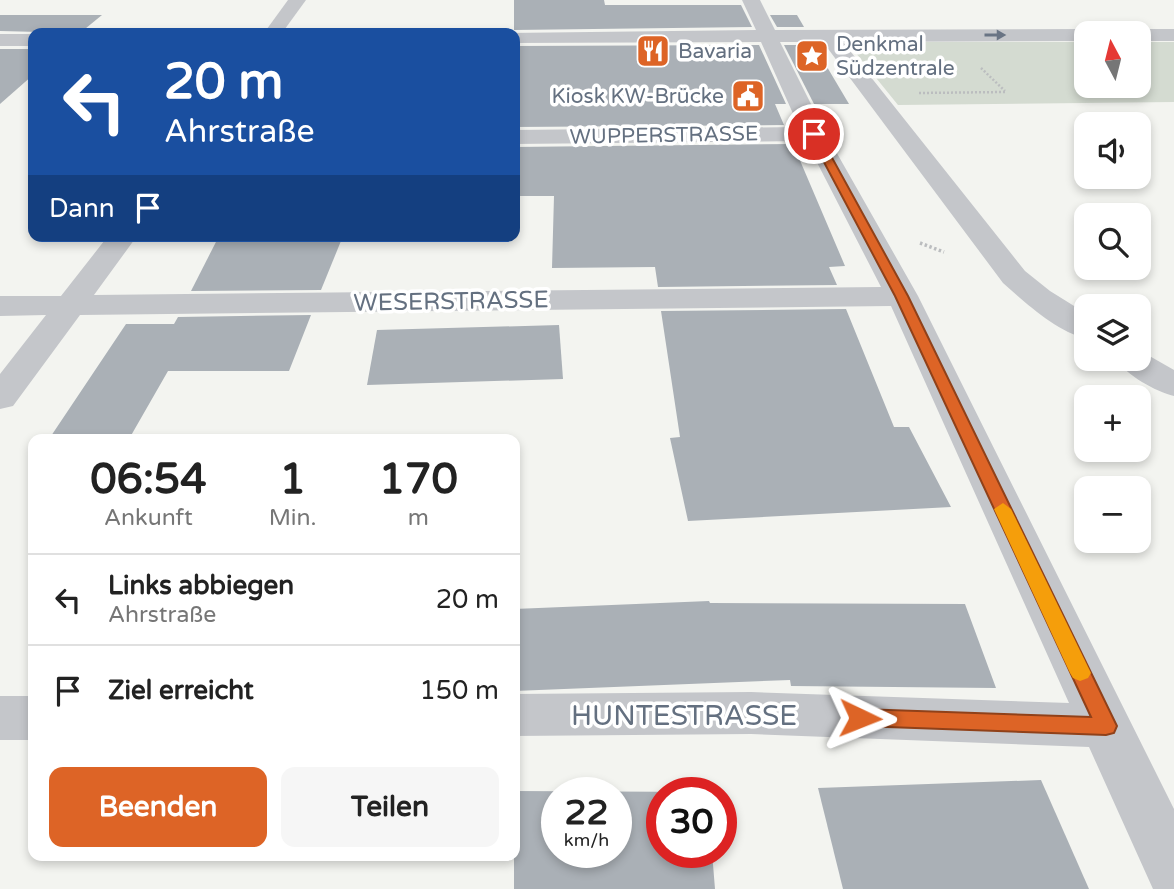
<!DOCTYPE html>
<html lang="de">
<meta charset="utf-8">
<style>
body{margin:0;font-family:"Varela Round",sans-serif;background:#f6f6f6;color:#222;height:100vh;display:flex;flex-direction:column;font-size:26px;white-space:nowrap}
*{box-sizing:border-box;margin:0}
p{font-size:23px;color:#767676}
.icon{flex:none;width:38px;height:38px;fill:none;stroke:currentColor;stroke-width:2;stroke-linecap:round;stroke-linejoin:round}
.map{position:relative;flex:1;overflow:hidden}
.details{position:absolute;left:28px;top:434px;width:492px;height:427px;display:flex;flex-direction:column;background:#fff;border-radius:14px;box-shadow:0 4px 10px #0003}
.details>*{flex:none}
.hud{position:absolute;left:28px;top:28px;width:492px;height:214px;border-radius:14px;box-shadow:0 4px 10px #0003;background:#1a4fa0;color:#fff;overflow:hidden}
.needle{width:46px;rotate:353deg}
.tools{position:absolute;left:1074px;top:21px;display:grid;gap:14px}
.tools a{display:grid;place-items:center;width:77px;height:77px;border-radius:14px;background:#fff;box-shadow:0 4px 10px #0003;font-size:35px}
.speed{position:absolute;left:541px;top:777px;display:flex;gap:14px;font-size:35px;font-weight:700;text-align:center}
.speed>*{display:grid;place-content:center;width:91px;height:91px;border-radius:50%;background:#fff;box-shadow:0 4px 10px #0003;line-height:1}
.speed small{font-size:18px;font-weight:400}
.speed .limit{border:10px solid #d22;background:#fff;color:#111}
.pin{position:absolute;display:grid;place-items:center;width:60px;height:60px;color:#fff;margin:-30px;border:4px solid #fff;border-radius:50%;box-shadow:0 2px 7px #0007}
.me{position:absolute;width:77px;margin:-38px;rotate:92deg;stroke-linejoin:round;filter:drop-shadow(0 0 5px #0008)}
.turn{display:flex;align-items:center;gap:24px;height:147px;padding:0 21px;font-size:32px}
.turn .icon{width:91px;height:91px;stroke-width:2.5}
.turn b{display:block;font-size:49px;line-height:60px}
.then{display:flex;align-items:center;height:66px;padding:0 21px;background:#0003;gap:14px;font-size:26px}
.eta{display:flex;justify-content:space-evenly;align-items:center;height:119px;text-align:center}
.eta b{font-size:42px;font-weight:700;line-height:49px}
.button{display:flex;gap:14px;margin-top:auto;padding:14px 21px}
.button a{flex:1;height:80px;border-radius:14px;background:#dd6426;color:#fff;font-size:28px;font-weight:700;line-height:80px;text-align:center}
.button a+a{background:#f6f6f6;color:#222}
ul{padding:0;list-style:none}
li{display:flex;align-items:center;gap:21px;height:91px;padding:0 21px;border-top:2px solid #e0e0e0}
li div{flex:1}
li b{display:block;font-size:26px}
li em{font-style:normal}
.map>svg:first-child{display:block}
</style>
<div class="map">
<svg width="1174" height="889" viewBox="0 0 1174 889">
<rect width="100%" height="100%" fill="#f3f4f0"/>
<polygon fill="#d4dbd1" points="847,42 1087,42 1087,86 1139,86 1139,42 1174,42 1174,102 898,105"/>
<g fill="#aab0b6" fill-rule="evenodd">
<polygon points="514,0 604,0 605,5 741,5 752,27 514,30"/>
<polygon points="0,15 102,15 80,33 0,31"/>
<polygon points="770,15 797,15 804,27 777,27"/>
<polygon points="759,45 786,104 775,104 784,125 514,127 514,46"/>
<polygon points="784,45 814,45 849,104 814,104"/>
<polygon points="0,49 33,49 33,75 0,104"/>
<polygon points="793,144 845,266 829,267 837,285 658,287 655,267 552,268 554,196 514,196 514,147"/>
<polygon points="219,236 343,236 321,290 191,291"/>
<polygon points="846,309 894,427 909,427 951,507 688,521 670,438 680,437 661,311"/>
<polygon points="311,315 289,371 168,371 129,439 49,439 126,324 174,324 178,317"/>
<polygon points="559,325 563,379 367,385 377,330"/>
<polygon points="709,601 710,603 965,604 996,688 791,686 790,680 514,691 514,609"/>
<polygon points="1041,780 1089,889 843,889 818,788"/>
<path d="M514 791 706 792 662 793V852H712L715 889H514ZM556 793H616V852H556Z"/>
</g>
<g fill="none" stroke-linecap="round" stroke-linejoin="round">
<g stroke="#bbbdbf" stroke-width="2.5" stroke-dasharray="2 2" stroke-linecap="butt">
<polyline points="981,68 1005,91"/>
<polyline points="919,93 1005,92"/>
</g>
<polyline stroke="#bbbdbf" stroke-width="3.5" stroke-dasharray="2.5 2.5" stroke-linecap="butt" points="920,243 944,252"/>
<g fill="#c4c6ca" fill-rule="evenodd">
<polygon points="288,0 306,0 282,33 264,33"/>
<path d="M742 0H760L775 30 1087 29 1095 33H1087V41L843 42 1025 271 1050 291 1087 314V339C1056 331 1027 304 1003 283L823 42H780L826 134 918 296 1174 809V889H1153L1089 747 751 734 514 736V694L751 692 1069 703 891 306 80 315 13 406 0 409V374L46 315 0 316V296H61L108 236H137L94 295 881 287 806 141 514 144V130L799 127 761 42 514 43V33H507L756 30Z"/>
<polygon points="1139,29 1174,29 1174,41 1139,41 1139,33 1131,33"/>
<rect x="0" y="34" width="33" height="12"/>
<path d="M1139 350 1174 370V396C1155 391 1127 376 1116 359H1139Z"/>
<rect x="0" y="696" width="33" height="44"/>
</g>
</g>
<defs><path id="oneway-solid" d="M-6-.8H1V-3.2L6.5 0L1 3.2V.8H-6Z" transform="scale(1.75)"/></defs>
<use fill="#697484" href="#oneway-solid" transform="translate(995 35)"/>
<polygon fill="#dd6426" stroke="#904119" stroke-width="2" points="811,132 819,134 908,296 1117,726 1114,733 1106,735 860,726 853,724 850,718 853,711 860,709 1091,717 895,296 809,134"/>
<polygon fill="#f59e0b" points="1003,503 1011,509 1091,673 1088,678 1080,681 1073,678 1070,673 994,509"/>
<defs>
<symbol id="restaurant-square" viewBox="-11 -11 22 22"><rect x="-9" y="-9" width="18" height="18" rx="4" fill="#dd6426" stroke="#fff"/><path d="M-5-6h1v4h1v-4h1v4h1v-4h1v5L-1.5 .5V6h-2V.5L-5-1ZM5-6V6H3V1.5H1.5Q1.5-4 5-6Z" fill="#fff"/></symbol>
<symbol id="sight-square" viewBox="-11 -11 22 22"><rect x="-9" y="-9" width="18" height="18" rx="4" fill="#dd6426" stroke="#fff"/><path d="M0-6L1.8-2.2L6-1.7L2.9 1.2L3.7 5.4L0 3.3L-3.7 5.4L-2.9 1.2L-6-1.7L-1.8-2.2Z" fill="#fff"/></symbol>
<symbol id="civic-square" viewBox="-11 -11 22 22"><rect x="-9" y="-9" width="18" height="18" rx="4" fill="#dd6426" stroke="#fff"/><path d="M-.6-6.5H3V-4.5H.6V-3L4-1V1h2V6H-6V1h2V-1L-.6-3ZM-1.2 2.5V6h2.4V2.5Z" fill="#fff"/></symbol>
</defs>
<g fill-rule="evenodd">
<use href="#restaurant-square" x="634" y="32" width="38" height="38"/>
<use href="#sight-square" x="793" y="37" width="38" height="38"/>
<use href="#civic-square" x="729" y="77" width="38" height="38"/>
</g>
<g text-anchor="middle" stroke-width="7" stroke-linejoin="round" paint-order="stroke">
<g font-size="21" fill="#647080" stroke="#fff" text-anchor="start">
<text x="836" y="51">Denkmal<tspan x="836" dy="24">Südzentrale</tspan></text>
<text x="678" y="58">Bavaria</text>
<text x="724" y="103" text-anchor="end">Kiosk KW-Brücke</text>
</g>
<g font-size="21" fill="#647080" stroke="#fff">
<text transform="translate(664 135) rotate(-1)" y="7">WUPPERSTRASSE</text>
</g>
<g font-size="24" fill="#647080" stroke="#fff">
<text transform="translate(451 301) rotate(-1)" y="8">WESERSTRASSE</text>
</g>
<g font-size="28" fill="#647080" stroke="#fff">
<text x="684" y="725">HUNTESTRASSE</text>
</g>
</g>
</svg>
<div class="tools">
<a><svg class="needle" viewBox="-14 -14 28 28"><path d="M0-13l5 13h-10z" fill="#e53935"/><path d="M0 13l5-13h-10z" fill="#767676"/></svg></a>
<a><svg class="icon" aria-label="sound" viewBox="0 0 24 24"><path d="M4 9h4l5-4v14l-5-4H4zM17 9q2 3 0 6"/></svg></a>
<a><svg class="icon" aria-label="search" viewBox="0 0 24 24"><circle cx="10" cy="10" r="6"/><path d="M15 15l6 6"/></svg></a>
<a><svg class="icon" aria-label="layers" viewBox="0 0 24 24"><path d="M12 4l9 5-9 5-9-5zM3 14l9 5 9-5"/></svg></a>
<a>+</a>
<a>−</a>
</div>
<div class="speed"><div>22<small>km/h</small></div><div class="limit">30</div></div>
<div class="pin" style="left:814px;top:134px;background:#d93025"><svg class="icon" aria-label="arrive" viewBox="0 0 24 24"><path d="M6 21V4h12l-3 4 3 4H6"/></svg></div>
<svg class="me" style="left:860px;top:718px" viewBox="-20 -20 40 40"><path d="M0-17L14 15 0 8-14 15z" fill="#dd6426" stroke="#fff" stroke-width="4"/></svg>
<div class="hud">
<div class="turn"><svg class="icon" aria-label="left" viewBox="0 0 24 24"><path d="M17 20v-9H6M10 6l-5 5 5 5"/></svg><div><b>20 m</b>Ahrstraße</div></div>
<div class="then">Dann<svg class="icon" aria-label="arrive" viewBox="0 0 24 24"><path d="M6 21V4h12l-3 4 3 4H6"/></svg></div>
</div>
<section class="details">
<div class="eta">
<div><b>06:54</b><p>Ankunft</p></div>
<div><b>1</b><p>Min.</p></div>
<div><b>170</b><p>m</p></div>
</div>
<ul>
<li><svg class="icon" aria-label="left" viewBox="0 0 24 24"><path d="M17 20v-9H6M10 6l-5 5 5 5"/></svg><div><b>Links abbiegen</b><p>Ahrstraße</p></div><em>20 m</em></li>
<li><svg class="icon" aria-label="arrive" viewBox="0 0 24 24"><path d="M6 21V4h12l-3 4 3 4H6"/></svg><div><b>Ziel erreicht</b></div><em>150 m</em></li>
</ul>
<div class="button"><a>Beenden</a><a>Teilen</a></div>
</section>
</div>
